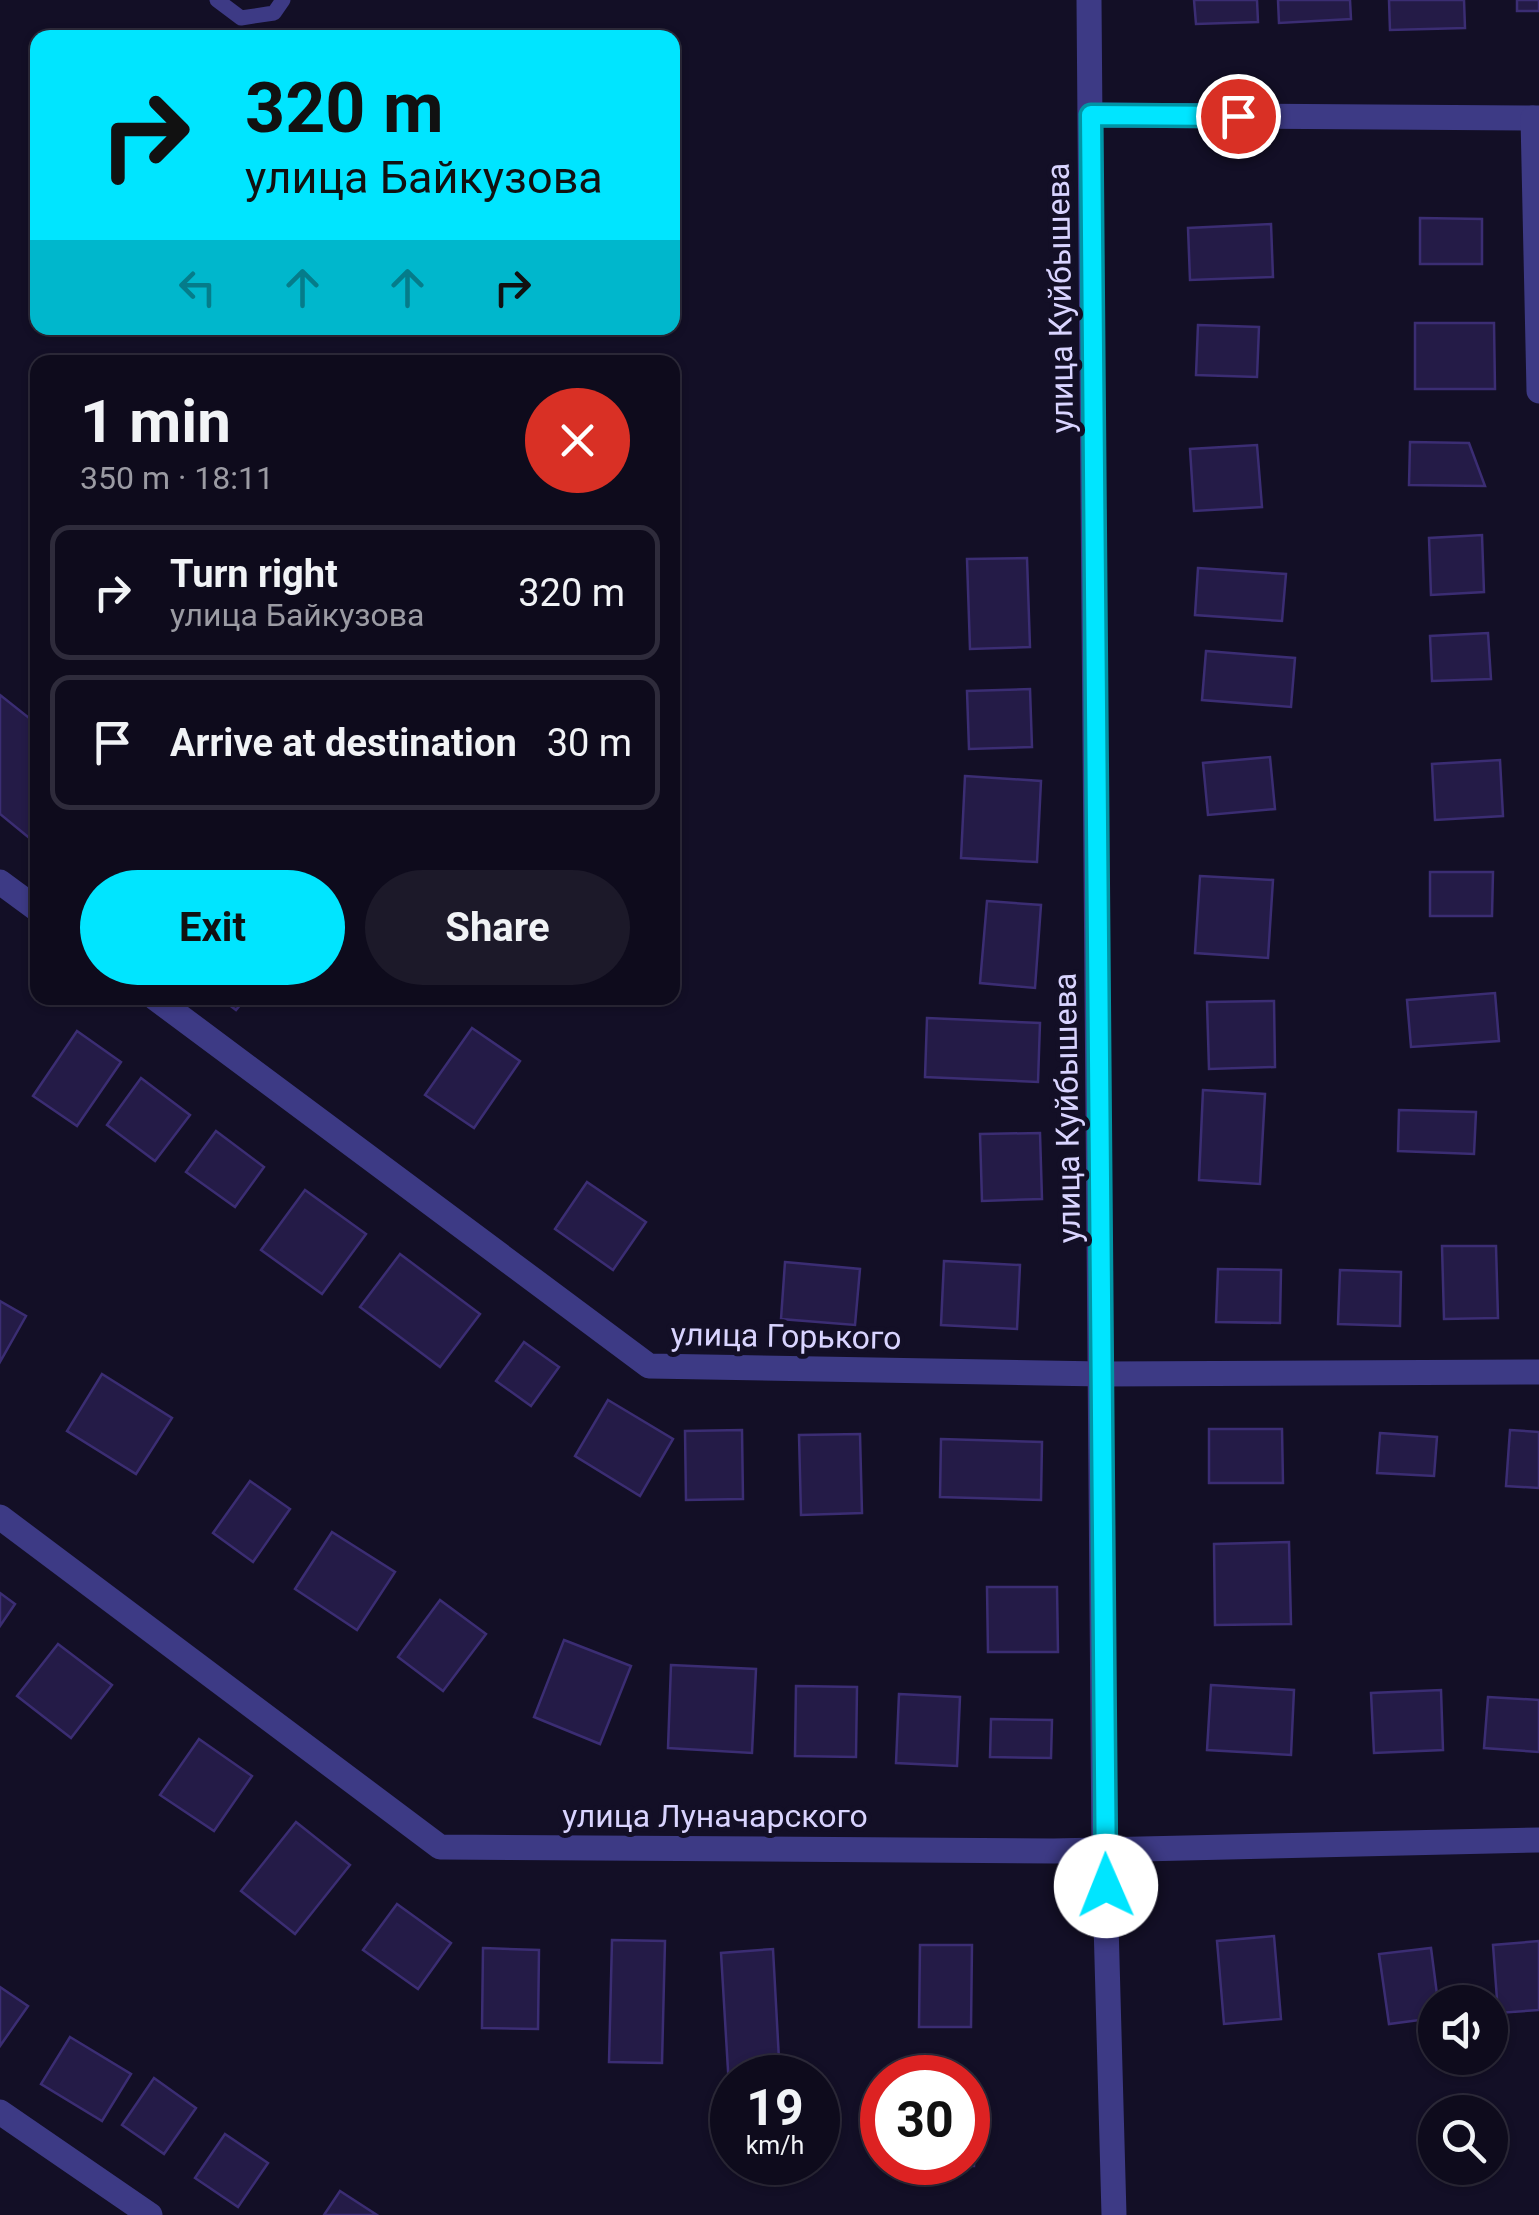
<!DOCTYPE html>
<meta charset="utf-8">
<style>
body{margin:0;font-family:Roboto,sans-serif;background:#1c1929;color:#f1f3f6;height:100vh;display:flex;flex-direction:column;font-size:38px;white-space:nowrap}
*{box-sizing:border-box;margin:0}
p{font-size:32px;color:#9b9ba3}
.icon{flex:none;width:55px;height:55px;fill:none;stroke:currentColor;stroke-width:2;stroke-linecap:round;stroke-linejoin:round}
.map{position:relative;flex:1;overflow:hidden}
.sheet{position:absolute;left:30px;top:355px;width:650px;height:650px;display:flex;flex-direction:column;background:#0e0b1c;border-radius:20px;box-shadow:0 2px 8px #0004,0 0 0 2px #2e2b3b}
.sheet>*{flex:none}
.top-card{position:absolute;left:30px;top:30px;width:650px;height:305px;border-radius:20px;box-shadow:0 2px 8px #0004,0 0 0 2px #2e2b3b;background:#00e5ff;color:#111;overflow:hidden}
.buttons{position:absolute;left:1418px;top:1985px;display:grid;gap:20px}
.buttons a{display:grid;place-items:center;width:90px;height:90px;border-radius:50%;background:#0e0b1c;box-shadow:0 2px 8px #0004,0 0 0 2px #2e2b3b;font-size:50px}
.speed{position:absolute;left:710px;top:2055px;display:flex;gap:20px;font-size:50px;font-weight:700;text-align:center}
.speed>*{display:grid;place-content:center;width:130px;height:130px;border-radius:50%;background:#0e0b1c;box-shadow:0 2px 8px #0004,0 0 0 2px #2e2b3b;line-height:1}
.speed small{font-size:25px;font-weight:400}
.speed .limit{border:15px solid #d22;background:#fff;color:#111}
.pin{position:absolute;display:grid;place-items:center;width:85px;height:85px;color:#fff;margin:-42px;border:5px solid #fff;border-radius:50%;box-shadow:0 2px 10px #0007}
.me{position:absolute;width:110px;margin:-55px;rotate:359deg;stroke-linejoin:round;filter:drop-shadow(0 0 8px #0008)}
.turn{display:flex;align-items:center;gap:35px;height:210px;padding:0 50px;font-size:45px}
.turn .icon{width:130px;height:130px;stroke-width:2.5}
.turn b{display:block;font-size:70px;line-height:85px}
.lanes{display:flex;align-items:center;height:95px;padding:0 50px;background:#0003;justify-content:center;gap:50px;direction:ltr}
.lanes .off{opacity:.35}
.round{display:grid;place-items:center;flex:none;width:105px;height:105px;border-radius:52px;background:#1c1929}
.head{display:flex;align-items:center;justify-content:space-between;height:170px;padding:0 50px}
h1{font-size:60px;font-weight:700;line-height:75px}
.action{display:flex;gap:20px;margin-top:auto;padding:20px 50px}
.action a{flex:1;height:115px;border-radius:60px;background:#00e5ff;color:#111;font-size:40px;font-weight:700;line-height:115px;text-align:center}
.action a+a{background:#1c1929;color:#f1f3f6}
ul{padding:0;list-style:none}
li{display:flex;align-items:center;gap:30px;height:135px;margin:0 20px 15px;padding:0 30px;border:5px solid #2e2b3b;border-radius:20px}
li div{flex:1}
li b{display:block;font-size:38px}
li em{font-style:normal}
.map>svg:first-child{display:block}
</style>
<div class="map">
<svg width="1539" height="2215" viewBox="0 0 1539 2215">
<rect width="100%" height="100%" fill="#130f26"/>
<g fill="#241b47" stroke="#3b2d73" stroke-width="2.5">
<polygon points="1194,0 1257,0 1258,22 1196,24"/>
<polygon points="1278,0 1350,0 1351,19 1279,23"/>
<polygon points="1389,0 1464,0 1465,28 1390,30"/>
<rect x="1517" y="0" width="22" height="11"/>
<polygon points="1420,218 1482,219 1482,264 1420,264"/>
<polygon points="1271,224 1273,277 1190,280 1188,228"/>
<polygon points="1415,323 1494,323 1495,389 1415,389"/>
<polygon points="1198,325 1259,327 1257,377 1196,375"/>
<polygon points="1410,442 1469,443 1485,486 1409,485"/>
<polygon points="1257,445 1262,507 1194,511 1190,449"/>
<polygon points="1482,535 1484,592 1431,595 1429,538"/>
<polygon points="1027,558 1030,647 970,649 967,559"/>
<polygon points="1198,568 1286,574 1282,621 1195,615"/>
<polygon points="1488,633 1491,679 1432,681 1430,636"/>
<polygon points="1206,651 1295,658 1291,707 1202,700"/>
<polygon points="1030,689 1032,747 969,749 967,691"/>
<polygon points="0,695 38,725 38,845 0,814"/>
<polygon points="1270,757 1275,809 1208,815 1203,763"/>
<polygon points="1500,760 1503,816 1435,820 1432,764"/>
<polygon points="965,776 1041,781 1037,862 961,858"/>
<polygon points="1430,872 1493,872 1492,916 1430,916"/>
<polygon points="1200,876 1273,880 1268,958 1195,953"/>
<polygon points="987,901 1041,905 1035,988 980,983"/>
<polygon points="1495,993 1499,1041 1411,1047 1407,1000"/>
<polygon points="220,998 246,998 236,1010"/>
<polygon points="1274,1001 1275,1067 1209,1069 1207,1002"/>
<polygon points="927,1018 1040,1023 1038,1082 925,1077"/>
<polygon points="472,1028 520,1061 474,1128 425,1095"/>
<polygon points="77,1031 121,1062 77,1126 33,1096"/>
<polygon points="141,1078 190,1115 155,1161 107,1125"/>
<polygon points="1203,1090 1265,1094 1260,1184 1199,1180"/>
<polygon points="1399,1110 1476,1112 1474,1154 1398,1151"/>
<polygon points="216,1131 264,1167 235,1207 186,1172"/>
<polygon points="1040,1133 1042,1199 982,1201 980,1134"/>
<polygon points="587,1182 646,1222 613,1270 555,1229"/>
<polygon points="305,1190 366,1234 322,1294 261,1250"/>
<polygon points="1442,1246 1496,1246 1498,1318 1444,1319"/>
<polygon points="400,1254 480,1314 440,1367 360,1307"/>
<polygon points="944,1261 1020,1265 1017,1329 941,1325"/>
<polygon points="785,1262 860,1269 855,1325 781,1319"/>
<polygon points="1218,1269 1281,1270 1280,1323 1216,1322"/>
<polygon points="1340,1270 1401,1272 1400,1326 1338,1324"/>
<polygon points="0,1301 26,1316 0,1362"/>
<polygon points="524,1342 559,1367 531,1406 496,1381"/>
<polygon points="102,1374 172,1418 136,1474 67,1431"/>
<polygon points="608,1400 673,1439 640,1496 575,1456"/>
<polygon points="1209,1429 1282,1429 1283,1483 1209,1483"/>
<polygon points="742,1430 743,1499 686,1500 685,1431"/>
<polygon points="1510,1430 1539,1432 1539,1488 1506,1486"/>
<polygon points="1380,1433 1437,1437 1434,1476 1377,1473"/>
<polygon points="860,1434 862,1513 801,1515 799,1435"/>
<polygon points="941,1439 1042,1442 1041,1500 940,1497"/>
<polygon points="250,1481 290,1509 253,1562 213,1533"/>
<polygon points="332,1532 395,1572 357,1630 295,1589"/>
<polygon points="1289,1542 1291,1624 1215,1625 1214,1544"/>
<polygon points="987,1587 1057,1587 1058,1652 988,1652"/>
<polygon points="0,1593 15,1604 0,1626"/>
<polygon points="440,1600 486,1634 443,1691 398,1657"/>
<polygon points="564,1640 631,1666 600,1744 534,1717"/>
<polygon points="58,1644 112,1685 71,1738 17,1696"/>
<polygon points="671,1665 756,1669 752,1753 668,1748"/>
<polygon points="1211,1685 1294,1690 1291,1755 1207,1750"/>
<polygon points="796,1686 857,1687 856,1757 795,1756"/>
<polygon points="1441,1690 1443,1750 1374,1753 1371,1693"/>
<polygon points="899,1694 960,1697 957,1766 896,1763"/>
<polygon points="1488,1697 1539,1700 1539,1752 1484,1748"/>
<polygon points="991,1719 1052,1720 1051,1758 990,1757"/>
<polygon points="199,1739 252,1776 214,1831 160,1795"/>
<polygon points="296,1822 350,1865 295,1934 241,1891"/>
<polygon points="397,1904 451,1943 418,1989 363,1950"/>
<polygon points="1274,1936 1281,2019 1224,2024 1217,1941"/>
<polygon points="612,1940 665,1941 662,2063 609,2062"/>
<polygon points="1539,1941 1539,2010 1498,2013 1493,1945"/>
<polygon points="920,1945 972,1945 971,2027 919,2027"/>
<polygon points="483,1948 539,1950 538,2029 482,2028"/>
<polygon points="1431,1948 1438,2002 1435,2002 1435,2018 1389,2024 1379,1954"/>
<polygon points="773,1949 780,2078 732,2078 732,2087 729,2087 721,1953"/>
<polygon points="0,1987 28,2006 0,2046"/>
<polygon points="70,2037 131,2074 102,2121 41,2084"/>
<polygon points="154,2078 196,2108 164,2154 122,2125"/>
<polygon points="968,2112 976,2112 974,2166 917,2164 968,2162"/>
<polygon points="225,2134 268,2163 238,2207 195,2178"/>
<polygon points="340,2191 377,2215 324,2215"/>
</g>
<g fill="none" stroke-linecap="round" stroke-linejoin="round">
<polyline stroke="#3d3a85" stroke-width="15" points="217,0 241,18 274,13 283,0"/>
<g stroke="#3d3a85" stroke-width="25">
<polyline points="1089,0 1104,1850 1114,2215"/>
<polyline points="1091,115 1539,118"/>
<polyline points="1533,118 1539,391"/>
<polyline points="0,882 38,910"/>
<polyline points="155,998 649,1366 1102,1374 1539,1372"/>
<polyline points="0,1517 440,1847 1054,1851 1539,1840"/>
<polyline points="0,2112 150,2215"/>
</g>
</g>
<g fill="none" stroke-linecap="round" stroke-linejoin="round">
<defs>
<polyline id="route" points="1106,1886 1091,115 1238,116"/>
</defs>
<use href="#route" stroke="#0095a6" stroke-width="25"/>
<use href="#route" stroke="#00e5ff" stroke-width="18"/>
</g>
<g text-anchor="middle" stroke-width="10" stroke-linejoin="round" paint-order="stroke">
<g font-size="32" fill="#d9d4ff" stroke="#130f26">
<text transform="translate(1060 298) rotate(-91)" y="11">улица Куйбышева</text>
<text transform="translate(1067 1108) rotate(-91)" y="11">улица Куйбышева</text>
<text transform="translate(786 1336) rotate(1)" y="11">улица Горького</text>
<text x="715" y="1827">улица Луначарского</text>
</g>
</g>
</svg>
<div class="buttons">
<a><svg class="icon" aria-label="sound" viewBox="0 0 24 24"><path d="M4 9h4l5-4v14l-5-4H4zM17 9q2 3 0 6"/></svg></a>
<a><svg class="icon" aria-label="search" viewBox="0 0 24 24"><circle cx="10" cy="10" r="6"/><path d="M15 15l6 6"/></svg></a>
</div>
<div class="speed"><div>19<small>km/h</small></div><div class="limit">30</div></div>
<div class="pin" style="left:1238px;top:116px;background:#d93025"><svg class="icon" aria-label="arrive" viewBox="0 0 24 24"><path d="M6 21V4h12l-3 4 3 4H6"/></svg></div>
<svg class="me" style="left:1106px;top:1886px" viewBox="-20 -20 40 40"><circle r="19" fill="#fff"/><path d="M0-13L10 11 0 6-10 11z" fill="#00e5ff"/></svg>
<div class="top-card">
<div class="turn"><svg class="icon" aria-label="right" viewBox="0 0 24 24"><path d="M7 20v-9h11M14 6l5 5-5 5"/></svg><div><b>320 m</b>улица Байкузова</div></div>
<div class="lanes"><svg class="icon off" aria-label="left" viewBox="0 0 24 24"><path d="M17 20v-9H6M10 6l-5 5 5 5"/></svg><svg class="icon off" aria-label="ahead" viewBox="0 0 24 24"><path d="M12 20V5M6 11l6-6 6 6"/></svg><svg class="icon off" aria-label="ahead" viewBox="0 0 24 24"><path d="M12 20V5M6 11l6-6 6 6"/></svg><svg class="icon" aria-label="right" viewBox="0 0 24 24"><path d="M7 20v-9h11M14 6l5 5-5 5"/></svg></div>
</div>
<section class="sheet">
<div class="head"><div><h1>1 min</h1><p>350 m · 18:11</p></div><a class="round" style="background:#d93025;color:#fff"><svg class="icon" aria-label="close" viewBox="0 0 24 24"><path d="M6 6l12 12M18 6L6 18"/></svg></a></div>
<ul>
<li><svg class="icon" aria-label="right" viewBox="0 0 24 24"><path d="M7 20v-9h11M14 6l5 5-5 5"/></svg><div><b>Turn right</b><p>улица Байкузова</p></div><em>320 m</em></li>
<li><svg class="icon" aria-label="arrive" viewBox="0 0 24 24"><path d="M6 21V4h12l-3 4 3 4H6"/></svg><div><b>Arrive at destination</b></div><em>30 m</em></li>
</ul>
<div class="action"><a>Exit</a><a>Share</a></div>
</section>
</div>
